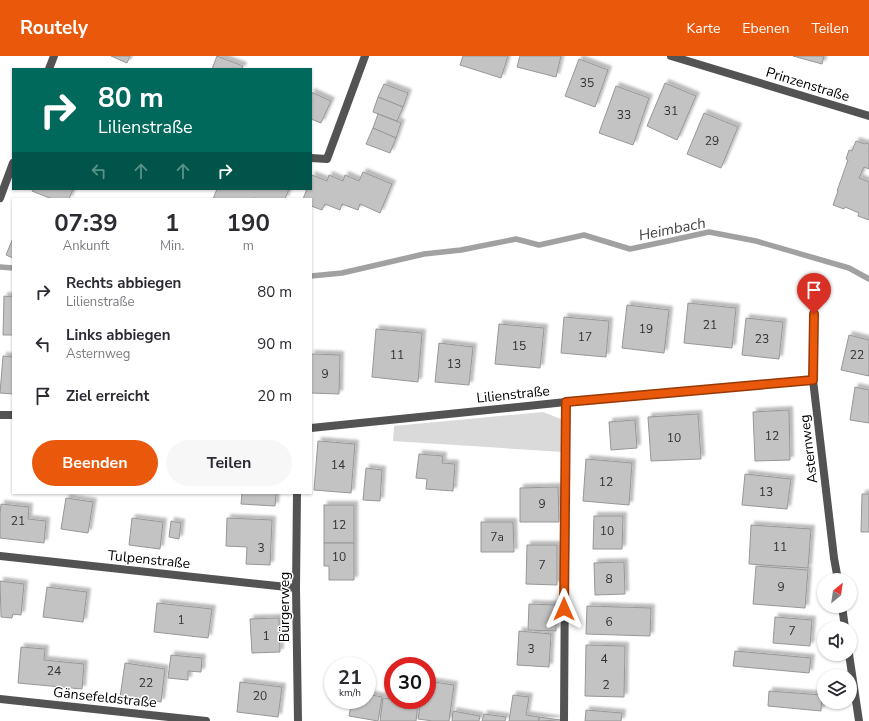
<!DOCTYPE html>
<html lang="de">
<meta charset="utf-8">
<style>
body{margin:0;font-family:"Nunito Sans",sans-serif;background:#f7f7f7;color:#2b2b33;height:100vh;display:flex;flex-direction:column;font-size:15px;white-space:nowrap}
*{box-sizing:border-box;margin:0}
p{font-size:13px;color:#7c7c81}
.icon{flex:none;width:22px;height:22px;fill:none;stroke:currentColor;stroke-width:2;stroke-linecap:round;stroke-linejoin:round}
.map{position:relative;flex:1;overflow:hidden}
.drawer{position:absolute;left:12px;top:142px;width:300px;height:296px;display:flex;flex-direction:column;background:#fff;border-radius:0px;box-shadow:0 1px 3px #0004}
.drawer>*{flex:none}
.top-card{position:absolute;left:12px;top:12px;width:300px;height:122px;border-radius:0px;box-shadow:0 1px 3px #0004;background:#00695c;color:#fff;overflow:hidden}
.needle{width:26px;rotate:29deg}
.tools{position:absolute;left:817px;top:517px;display:grid;gap:8px}
.tools a{display:grid;place-items:center;width:40px;height:40px;border-radius:50%;background:#fff;box-shadow:0 1px 3px #0004;font-size:20px}
.speed{position:absolute;left:324px;top:601px;display:flex;gap:8px;font-size:20px;font-weight:700;text-align:center}
.speed>*{display:grid;place-content:center;width:52px;height:52px;border-radius:50%;background:#fff;box-shadow:0 1px 3px #0004;line-height:1}
.speed small{font-size:10px;font-weight:400}
.speed .limit{border:6px solid #d22;background:#fff;color:#111}
.pin{position:absolute;display:grid;place-items:center;width:34px;height:34px;color:#fff;margin:-41px -17px;border-radius:50% 50% 50% 0;rotate:-45deg;box-shadow:0 0 4px #0007}
.pin .icon{rotate:45deg}
.me{position:absolute;width:44px;margin:-22px;rotate:0deg;stroke-linejoin:round;filter:drop-shadow(0 0 3px #0008)}
.turn{display:flex;align-items:center;gap:14px;height:84px;padding:0 20px;font-size:18px}
.turn .icon{width:52px;height:52px;stroke-width:2.5}
.turn b{display:block;font-size:28px;line-height:34px}
.lanes{display:flex;align-items:center;height:38px;padding:0 20px;background:#0003;justify-content:center;gap:20px;direction:ltr}
.lanes .off{opacity:.35}
.eta{display:flex;justify-content:space-evenly;align-items:center;height:68px;text-align:center}
.eta b{font-size:24px;font-weight:700;line-height:28px}
.button{display:flex;gap:8px;margin-top:auto;padding:8px 20px}
.button a{flex:1;height:46px;border-radius:24px;background:#ea580c;color:#fff;font-size:16px;font-weight:700;line-height:46px;text-align:center}
.button a+a{background:#f7f7f7;color:#2b2b33}
ul{padding:0;list-style:none}
li{display:flex;align-items:center;gap:12px;height:52px;padding:0 20px}
li div{flex:1}
li b{display:block;font-size:15px}
li em{font-style:normal}
header{display:flex;align-items:center;gap:24px;box-sizing:border-box;height:56px;padding:0 20px;background:#ea580c;color:#fff}
header strong{font-size:19px}
nav{display:flex;gap:22px;margin-inline-start:auto;font-size:14px}
.map>svg:first-child{display:block}
</style>
<header>
<strong>Routely</strong>
<nav><a>Karte</a><a>Ebenen</a><a>Teilen</a></nav>
</header>
<div class="map">
<svg width="869" height="665" viewBox="0 0 869 665">
<defs>
<filter id="shadow"><feDropShadow dx="3.5" dy="-3.5" stdDeviation="1" flood-color="#0004"/></filter>
</defs>
<rect width="100%" height="100%" fill="#fff"/>
<polygon fill="#dadada" points="543,356 561,363 562,396 393,385 394,370"/>
<g fill="none" stroke-linecap="round" stroke-linejoin="round">
<g stroke="#a1a1a1" stroke-width="5.5">
<polyline points="0,211 13,212"/>
<polyline points="311,220 342,217 424,198 461,194 516,183 539,189 584,179 630,193 668,185 709,176 756,185 849,212 869,223"/>
</g>
</g>
<g fill="#c3c3c3" stroke="#979797" filter="url(#shadow)">
<polygon points="111,0 130,0 127,7"/>
<polygon points="217,0 243,10 242,13 212,13"/>
<polygon points="463,0 508,0 501,22 460,9"/>
<polygon points="520,0 561,0 556,21 517,11"/>
<polygon points="793,0 824,0 822,8"/>
<polygon points="579,3 608,14 595,51 565,40"/>
<polygon points="665,27 696,40 677,84 647,70"/>
<polygon points="384,28 408,37 403,51 378,41"/>
<polygon points="616,30 649,42 633,89 599,77"/>
<polygon points="311,36 331,45 321,67 311,63"/>
<polygon points="378,41 403,51 397,65 373,56"/>
<polygon points="704,57 738,71 721,112 687,98"/>
<polygon points="378,58 401,67 396,82 373,72"/>
<polygon points="373,72 396,82 390,97 366,88"/>
<polygon points="856,85 865,88 866,87 869,88 869,113 864,111 859,122 869,126 869,164 858,160 859,157 845,151 844,153 833,149 838,135 837,135 848,104 846,103 849,94 852,95"/>
<polygon points="363,116 392,128 380,157 360,148 358,154 342,148 340,154 325,148 322,154 311,150 311,143 303,143 307,133 311,133 311,123 312,119 327,125 329,119 343,125 345,119 359,125"/>
<polygon points="33,133 73,133 69,143 52,143 32,135"/>
<polygon points="217,133 289,133 285,143 258,143 254,142 254,143 213,143"/>
<polygon points="13,182 13,202 6,199"/>
<polygon points="4,240 13,241 13,279 3,279"/>
<polygon points="688,247 736,252 732,292 684,287"/>
<polygon points="627,249 669,254 664,297 622,292"/>
<polygon points="564,261 609,265 606,301 561,297"/>
<polygon points="746,262 783,266 779,303 742,299"/>
<polygon points="499,268 544,272 540,312 495,308"/>
<polygon points="376,273 422,277 418,326 372,321"/>
<polygon points="849,279 869,284 869,320 841,314"/>
<polygon points="439,287 473,291 469,329 435,326"/>
<polygon points="311,298 340,299 339,338 311,337"/>
<polygon points="3,300 13,301 13,338 0,337"/>
<polygon points="855,331 869,334 869,367 850,364"/>
<polygon points="789,354 790,404 755,405 753,356"/>
<polygon points="698,358 701,403 651,405 648,361"/>
<polygon points="635,364 637,392 611,394 609,366"/>
<polygon points="318,385 355,388 351,437 314,434"/>
<polygon points="419,398 443,400 442,407 455,408 453,435 426,433 427,423 416,422"/>
<polygon points="586,403 632,407 629,449 583,445"/>
<polygon points="366,412 382,414 380,445 363,444"/>
<polygon points="745,418 791,423 787,453 742,449"/>
<polygon points="558,431 559,466 520,466 520,432"/>
<polygon points="242,437 276,437 275,450 241,448"/>
<polygon points="862,438 869,438 869,476 861,476"/>
<polygon points="66,442 93,446 88,477 61,473"/>
<polygon points="1,448 29,451 28,463 46,465 44,487 0,482 0,458"/>
<rect x="324" y="449" width="30" height="38"/>
<polygon points="594,460 623,460 622,493 593,493"/>
<polygon points="132,462 163,466 160,493 129,489"/>
<polygon points="227,462 272,464 270,509 246,508 247,491 226,490"/>
<polygon points="171,465 181,467 179,483 169,481"/>
<polygon points="481,466 513,466 514,496 481,496"/>
<polygon points="751,469 811,473 808,512 749,508"/>
<polygon points="324,487 354,487 354,524 329,524 329,510 324,510"/>
<polygon points="527,489 557,489 557,529 526,528"/>
<polygon points="624,506 625,538 595,539 594,507"/>
<polygon points="756,510 808,514 805,552 753,548"/>
<polygon points="0,525 24,528 21,559 13,558 12,562 1,561"/>
<polygon points="47,531 87,536 83,566 43,561"/>
<polygon points="157,547 212,553 208,582 154,576"/>
<polygon points="529,548 556,549 556,575 528,574"/>
<polygon points="587,550 651,552 650,580 586,578"/>
<polygon points="775,561 812,564 810,590 773,587"/>
<polygon points="279,562 280,596 252,597 250,563"/>
<polygon points="519,575 551,578 549,611 517,609"/>
<polygon points="586,589 625,590 624,641 585,640"/>
<polygon points="21,591 45,593 44,604 84,608 82,633 18,627"/>
<polygon points="735,595 811,602 809,617 733,610"/>
<polygon points="171,599 202,602 201,616 188,615 188,624 168,622"/>
<polygon points="125,607 165,613 161,646 120,641"/>
<polygon points="427,625 454,629 449,665 433,665 418,663 421,644 427,644"/>
<polygon points="240,626 282,631 278,661 237,656"/>
<polygon points="769,635 822,639 821,655 768,650"/>
<polygon points="367,638 382,641 378,665 349,660 352,644 367,644"/>
<polygon points="513,639 529,641 526,659 539,661 539,665 509,665"/>
<polygon points="383,642 393,643 393,644 418,646 416,665 380,665"/>
<polygon points="586,654 622,657 621,665 585,665"/>
<polygon points="453,655 480,660 479,665 452,665"/>
<polygon points="484,658 506,661 505,665 482,665"/>
<polygon points="539,661 560,664 539,665"/>
</g>
<g fill="none" stroke-linecap="round" stroke-linejoin="round">
<polyline stroke="#535353" stroke-width="8" points="311,102 327,103 365,0"/>
<g stroke="#535353" stroke-width="8">
<polyline points="671,0 869,60"/>
<polyline points="49,13 54,0"/>
<polyline points="0,142 13,107"/>
<polyline points="814,258 813,324 834,502 838,524"/>
<polyline points="0,359 13,359"/>
<polyline points="311,372 566,346 813,324"/>
<polyline points="297,437 296,532 298,665"/>
<polyline points="0,500 296,532"/>
<polyline points="842,550 845,572"/>
<polyline points="849,598 859,665"/>
<polyline points="0,643 206,665"/>
<polyline points="564,665 566,346"/>
</g>
</g>
<g fill="none" stroke-linecap="round" stroke-linejoin="round">
<defs>
<polyline id="route" points="564,553 566,346 813,324 814,258"/>
</defs>
<use href="#route" stroke="#983908" stroke-width="10"/>
<use href="#route" stroke="#ea580c" stroke-width="7"/>
</g>
<g text-anchor="middle" stroke-width="3" stroke-linejoin="round" paint-order="stroke">
<g font-size="12" fill="#313131">
<text x="587" y="31">35</text>
<text x="671" y="59">31</text>
<text x="624" y="63">33</text>
<text x="712" y="89">29</text>
<text x="710" y="273">21</text>
<text x="646" y="277">19</text>
<text x="585" y="285">17</text>
<text x="762" y="287">23</text>
<text x="519" y="294">15</text>
<text x="397" y="303">11</text>
<text x="857" y="303">22</text>
<text x="454" y="312">13</text>
<text x="325" y="322">9</text>
<text x="772" y="384">12</text>
<text x="674" y="386">10</text>
<text x="338" y="413">14</text>
<text x="606" y="430">12</text>
<text x="766" y="440">13</text>
<text x="542" y="452">9</text>
<text x="18" y="469">21</text>
<text x="339" y="473">12</text>
<text x="607" y="479">10</text>
<text x="497" y="485">7a</text>
<text x="780" y="495">11</text>
<text x="261" y="496">3</text>
<text x="339" y="505">10</text>
<text x="542" y="513">7</text>
<text x="609" y="527">8</text>
<text x="781" y="535">9</text>
<text x="181" y="568">1</text>
<text x="609" y="570">6</text>
<text x="792" y="579">7</text>
<text x="266" y="584">1</text>
<text x="531" y="597">3</text>
<text x="604" y="607">4</text>
<text x="54" y="619">24</text>
<text x="146" y="631">22</text>
<text x="606" y="633">2</text>
<text x="260" y="644">20</text>
</g>
<g font-size="14" fill="#000" stroke="#fff">
<text transform="translate(808 28) rotate(17)" y="5">Prinzenstraße</text>
<text transform="translate(513 338) rotate(-6)" y="5">Lilienstraße</text>
<text transform="translate(808 393) rotate(-97)" y="5">Asternweg</text>
<text transform="translate(149 503) rotate(6)" y="5">Tulpenstraße</text>
<text transform="translate(284 551) rotate(-90)" y="5">Bürgerweg</text>
<text transform="translate(105 641) rotate(6)" y="5">Gänsefeldstraße</text>
</g>
<g font-size="15" font-style="italic" fill="#424242" stroke="#fff">
<text transform="translate(672 173) rotate(-11)" y="5">Heimbach</text>
</g>
</g>
</svg>
<div class="tools">
<a><svg class="needle" viewBox="-14 -14 28 28"><path d="M0-13l5 13h-10z" fill="#e53935"/><path d="M0 13l5-13h-10z" fill="#7c7c81"/></svg></a>
<a><svg class="icon" aria-label="sound" viewBox="0 0 24 24"><path d="M4 9h4l5-4v14l-5-4H4zM17 9q2 3 0 6"/></svg></a>
<a><svg class="icon" aria-label="layers" viewBox="0 0 24 24"><path d="M12 4l9 5-9 5-9-5zM3 14l9 5 9-5"/></svg></a>
</div>
<div class="speed"><div>21<small>km/h</small></div><div class="limit">30</div></div>
<div class="pin" style="left:814px;top:258px;background:#d93025"><svg class="icon" aria-label="arrive" viewBox="0 0 24 24"><path d="M6 21V4h12l-3 4 3 4H6"/></svg></div>
<svg class="me" style="left:564px;top:553px" viewBox="-20 -20 40 40"><path d="M0-17L14 15 0 8-14 15z" fill="#ea580c" stroke="#fff" stroke-width="4"/></svg>
<div class="top-card">
<div class="turn"><svg class="icon" aria-label="right" viewBox="0 0 24 24"><path d="M7 20v-9h11M14 6l5 5-5 5"/></svg><div><b>80 m</b>Lilienstraße</div></div>
<div class="lanes"><svg class="icon off" aria-label="left" viewBox="0 0 24 24"><path d="M17 20v-9H6M10 6l-5 5 5 5"/></svg><svg class="icon off" aria-label="ahead" viewBox="0 0 24 24"><path d="M12 20V5M6 11l6-6 6 6"/></svg><svg class="icon off" aria-label="ahead" viewBox="0 0 24 24"><path d="M12 20V5M6 11l6-6 6 6"/></svg><svg class="icon" aria-label="right" viewBox="0 0 24 24"><path d="M7 20v-9h11M14 6l5 5-5 5"/></svg></div>
</div>
<section class="drawer">
<div class="eta">
<div><b>07:39</b><p>Ankunft</p></div>
<div><b>1</b><p>Min.</p></div>
<div><b>190</b><p>m</p></div>
</div>
<ul>
<li><svg class="icon" aria-label="right" viewBox="0 0 24 24"><path d="M7 20v-9h11M14 6l5 5-5 5"/></svg><div><b>Rechts abbiegen</b><p>Lilienstraße</p></div><em>80 m</em></li>
<li><svg class="icon" aria-label="left" viewBox="0 0 24 24"><path d="M17 20v-9H6M10 6l-5 5 5 5"/></svg><div><b>Links abbiegen</b><p>Asternweg</p></div><em>90 m</em></li>
<li><svg class="icon" aria-label="arrive" viewBox="0 0 24 24"><path d="M6 21V4h12l-3 4 3 4H6"/></svg><div><b>Ziel erreicht</b></div><em>20 m</em></li>
</ul>
<div class="button"><a>Beenden</a><a>Teilen</a></div>
</section>
</div>
